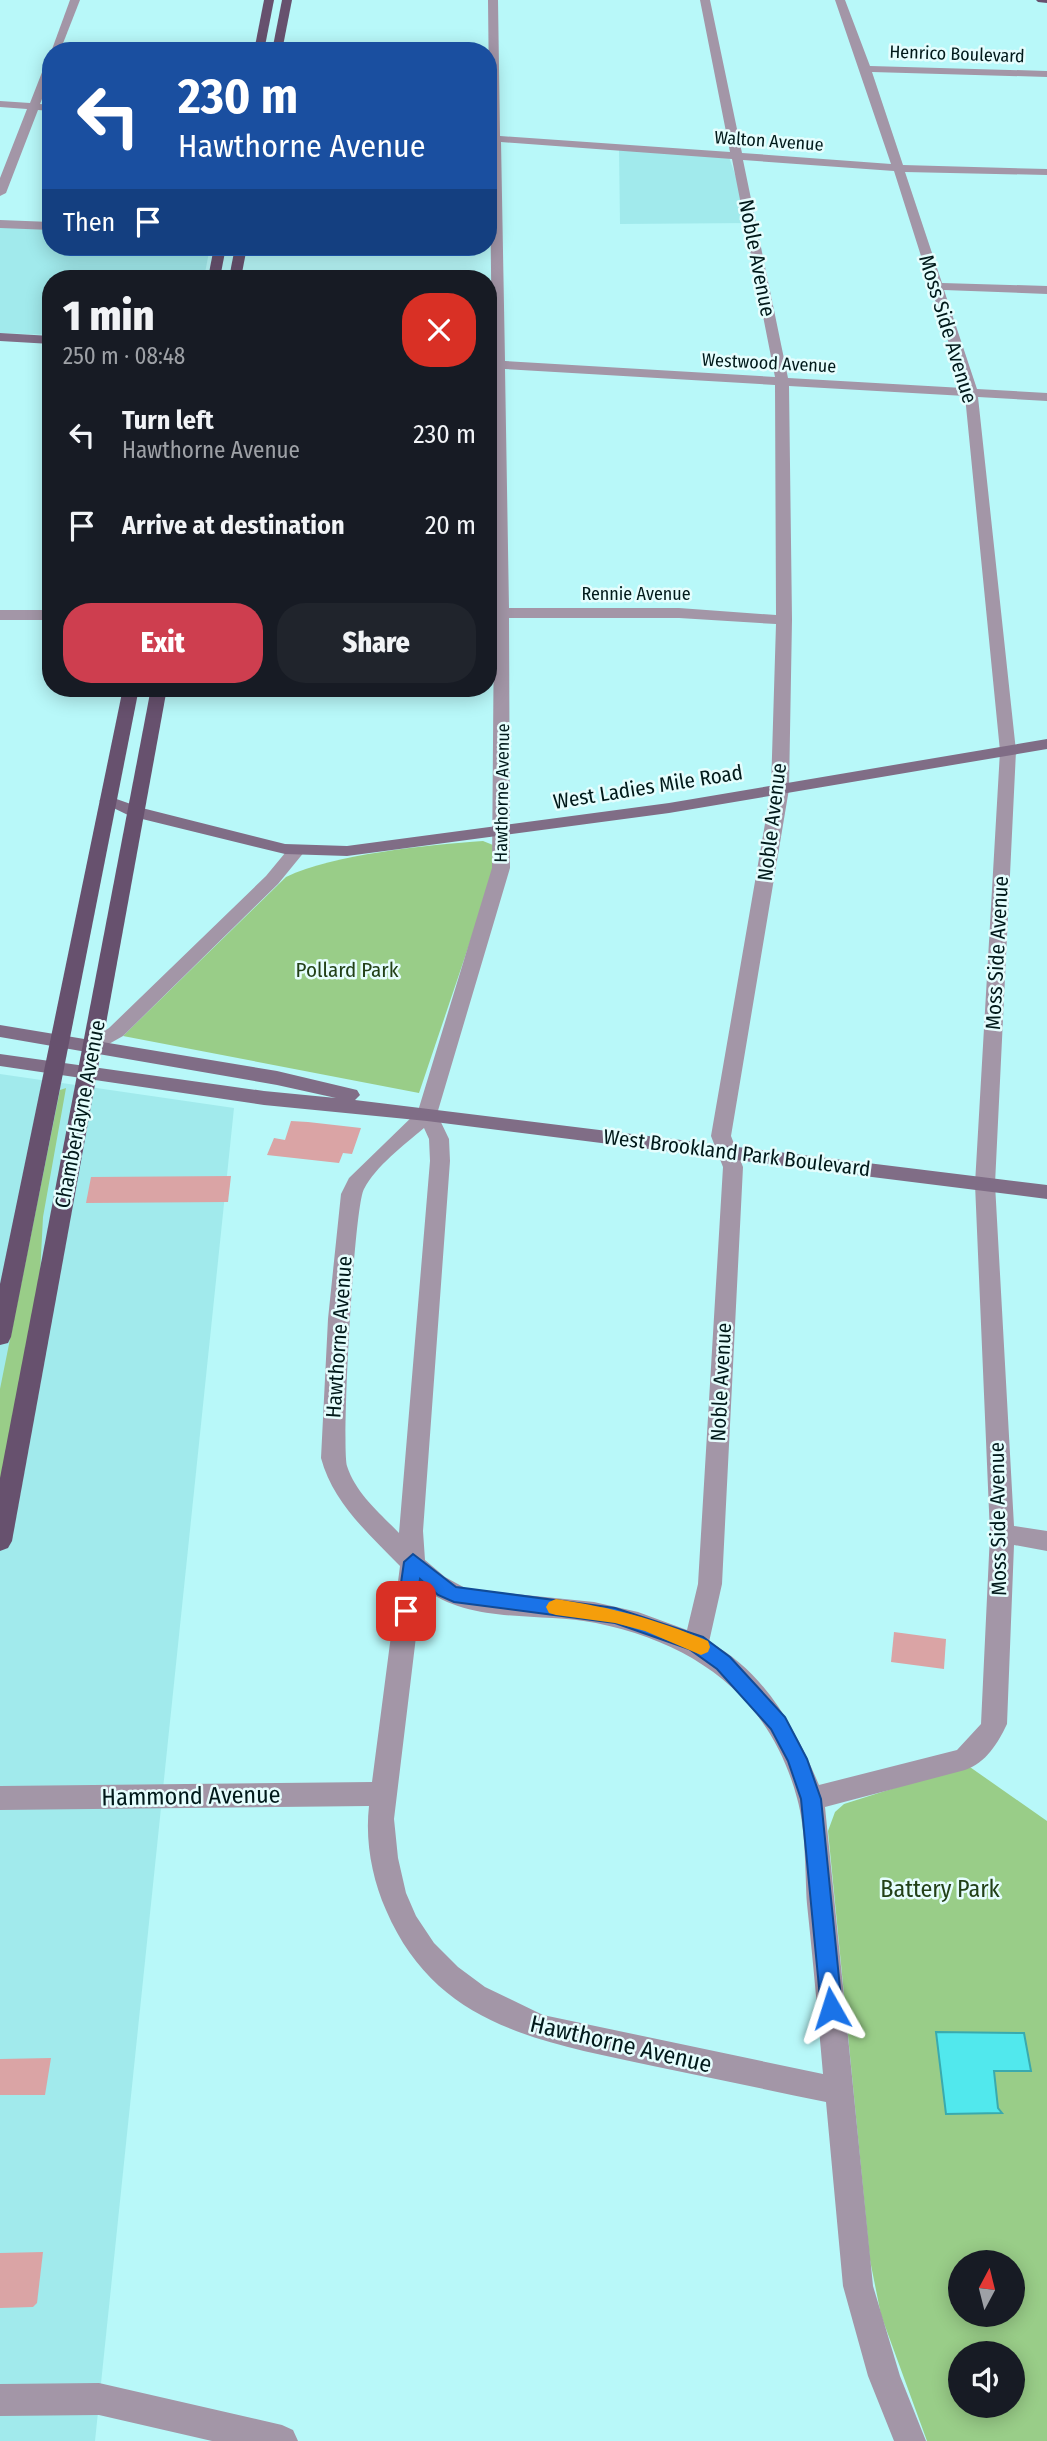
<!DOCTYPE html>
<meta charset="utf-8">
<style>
body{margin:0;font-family:"Fira Sans Condensed",sans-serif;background:#20242c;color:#f1f3f6;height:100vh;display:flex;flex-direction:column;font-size:26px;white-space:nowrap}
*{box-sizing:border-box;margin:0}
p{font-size:23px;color:#9ea1a6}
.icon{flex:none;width:38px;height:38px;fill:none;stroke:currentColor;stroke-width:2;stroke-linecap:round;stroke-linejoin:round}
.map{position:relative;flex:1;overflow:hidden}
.side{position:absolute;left:42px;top:270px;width:455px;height:427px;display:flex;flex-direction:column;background:#171b24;border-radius:28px;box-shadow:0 4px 18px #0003}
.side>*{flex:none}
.guide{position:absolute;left:42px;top:42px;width:455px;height:214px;border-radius:28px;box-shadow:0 4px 18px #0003;background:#1a4fa0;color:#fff;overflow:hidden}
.needle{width:46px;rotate:7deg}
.tools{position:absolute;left:948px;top:2250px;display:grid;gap:14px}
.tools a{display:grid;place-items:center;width:77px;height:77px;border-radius:50%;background:#171b24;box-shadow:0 4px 18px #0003;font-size:35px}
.pin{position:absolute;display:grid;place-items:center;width:60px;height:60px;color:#fff;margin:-30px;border-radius:14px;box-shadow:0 4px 10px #0006}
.me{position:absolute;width:77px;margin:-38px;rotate:354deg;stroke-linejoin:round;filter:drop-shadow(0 0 5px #0008)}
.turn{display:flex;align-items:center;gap:24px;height:147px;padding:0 21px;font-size:32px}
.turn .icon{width:91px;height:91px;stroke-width:2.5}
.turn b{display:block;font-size:49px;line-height:60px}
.then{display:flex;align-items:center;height:66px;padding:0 21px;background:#0003;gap:14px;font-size:26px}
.round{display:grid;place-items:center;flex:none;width:74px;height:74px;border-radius:28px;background:#20242c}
.summary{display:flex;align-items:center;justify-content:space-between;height:119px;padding:0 21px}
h1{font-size:42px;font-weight:800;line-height:52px}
.cta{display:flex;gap:14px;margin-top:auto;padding:14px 21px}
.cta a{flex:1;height:80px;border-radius:28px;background:#ce3e4f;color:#fff;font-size:28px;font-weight:800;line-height:80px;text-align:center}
.cta a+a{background:#20242c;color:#f1f3f6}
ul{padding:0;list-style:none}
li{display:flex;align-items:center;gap:21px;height:91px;padding:0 21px}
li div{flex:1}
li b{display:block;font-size:26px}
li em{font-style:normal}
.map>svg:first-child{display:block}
</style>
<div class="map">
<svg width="1047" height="2441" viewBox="0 0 1047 2441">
<rect width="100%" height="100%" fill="#b8f8f9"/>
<g fill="#a1eaec">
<polygon points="619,150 729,157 752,223 620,224"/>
<polygon points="0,226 51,228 51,247 210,247 204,278 51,278 51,335 0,333"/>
<polygon points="0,1074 234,1108 95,2441 0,2441"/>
</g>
<g fill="#99cd88" fill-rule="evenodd">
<path d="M483 841 493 845V874L419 1093 123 1036 286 877C333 854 429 845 483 841Z"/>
<polygon points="66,1088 43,1217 40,1275 0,1485 0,1389 60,1090"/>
<path d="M967 1765 1047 1821V2441H927L881 2315 870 2260 828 1831 835 1812 844 1804ZM961 2263H1013V2315H961ZM961 2354H1013V2406H961Z"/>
</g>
<polygon fill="#51e8ed" stroke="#39aaae" stroke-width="2" points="936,2032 1024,2033 1031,2071 994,2071 998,2108 1002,2113 946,2114"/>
<g fill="#daa4a5">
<polygon points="291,1121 308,1122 361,1128 352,1154 343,1153 339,1163 267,1155 274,1138 285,1140"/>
<polygon points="231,1176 228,1202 86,1203 91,1177"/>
<polygon points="894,1632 946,1639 944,1669 891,1662"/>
<polygon points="51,2058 45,2095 0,2095 0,2059"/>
<polygon points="43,2252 37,2303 33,2307 0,2308 0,2253"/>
</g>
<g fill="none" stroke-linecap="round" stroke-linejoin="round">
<g fill="#a396a7" fill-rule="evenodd">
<polygon points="70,0 80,0 60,51 51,52"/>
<path d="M488 0H498L500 136 730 152 700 0H710L742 153 891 164 835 0H845L870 66 1047 71V77L872 72 903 165 1047 169V175L905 172 942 283 1047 286V294L944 290 977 389 1047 393V401L978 397 1016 751 995 1184 1014 1526 1047 1531V1551L1014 1545 1007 1724C998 1743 986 1763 965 1770L825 1807 873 2286 900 2376 926 2441H894L868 2376 843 2286 826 2102C768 2090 711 2078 653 2066 542 2042 436 2027 386 1910 372 1878 365 1841 369 1806L0 1810V1786L372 1782 400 1566C369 1534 333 1503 321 1458L328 1319 341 1194 349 1178 418 1111 492 868 494 618H488V608H494L492 368H488V360H492ZM501 142 732 159 775 377 505 361ZM743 160 894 171 963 388 788 378ZM505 369 775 385 776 615 679 608H509ZM789 386 965 396 1000 751 975 1184 990 1534 981 1724 957 1750 819 1785C795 1728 765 1672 709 1642L722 1584 743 1167 731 1136 789 789 792 620ZM509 618H679L776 624 771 789 711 1136 723 1167 698 1584 687 1630 638 1612 594 1602 467 1589 445 1577 425 1560 423 1531 450 1161 449 1139 437 1114 510 868ZM424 1128 429 1139 430 1161 399 1533C380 1513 356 1494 347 1466 341 1446 354 1206 364 1189 376 1166 404 1145 424 1128ZM422 1587C470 1625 539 1612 596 1623 695 1643 770 1697 797 1798 806 1829 805 1872 807 1904 813 1960 818 2017 823 2074L543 2015 485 1987 458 1967 434 1943 416 1916 406 1893 398 1858 394 1819Z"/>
<polygon points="51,59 51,76 40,104 51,105 51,111 38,110 6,193 0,196 0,178 27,109 0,107 0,101 30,103 46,62"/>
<polygon points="0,220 51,222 51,230 0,228"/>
<rect x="0" y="610" width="51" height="10"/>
<polygon points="296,846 305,851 278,884 123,1036 100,1049 86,1049 83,1045 109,1028 266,876 290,847"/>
<polygon points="99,2383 282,2425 293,2430 298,2441 212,2441 99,2415 0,2416 0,2384"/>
</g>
<g fill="#806d86" fill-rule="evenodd">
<polygon points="0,333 51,336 51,344 0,341"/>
<polygon points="1047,739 1047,749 669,813 347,856 285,854 130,816 99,801 108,796 142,808 285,844 347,846 669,803"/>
<polygon points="0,1025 277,1071 357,1090 360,1095 355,1100 1047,1185 1047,1199 427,1121 264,1105 0,1066 0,1054 264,1091 336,1098 277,1085 0,1037"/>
</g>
<g fill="#67516e" fill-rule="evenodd">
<polygon points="264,0 274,0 264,51 254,51"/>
<polygon points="282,0 292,0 282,51 272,51"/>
<polygon points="1036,0 1047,0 1047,3 1038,2"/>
<polygon points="214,247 226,247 220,278 208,278"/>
<polygon points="235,247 247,247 241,278 229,278"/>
<polygon points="123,688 139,688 11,1337 8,1343 0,1345 0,1284"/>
<polygon points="151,688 167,688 12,1541 8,1548 0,1551 0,1478"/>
</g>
</g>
<polygon fill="#1a73e8" stroke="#114b97" stroke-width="2" points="413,1554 456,1587 615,1608 703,1637 730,1657 785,1717 807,1759 821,1799 842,2008 839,2015 831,2018 824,2015 821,2008 801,1799 788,1761 771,1729 717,1669 689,1649 615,1623 454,1602 438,1595 420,1579 413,1617 400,1617 397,1611 404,1562"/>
<path fill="#f59e0b" d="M556 1599C614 1608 653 1618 708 1641L710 1647 708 1652 701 1655 645 1631 615 1623 556 1615 549 1613 546 1607 549 1602Z"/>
<g text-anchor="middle" stroke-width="5" stroke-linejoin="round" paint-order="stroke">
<g font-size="18" fill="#01191a" stroke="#e5fdfd">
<text transform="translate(957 54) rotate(2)" y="6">Henrico Boulevard</text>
<text transform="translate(769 141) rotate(4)" y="6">Walton Avenue</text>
<text transform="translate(769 363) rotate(3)" y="6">Westwood Avenue</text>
<text x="636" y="600">Rennie Avenue</text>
<text transform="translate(502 793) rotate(-89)" y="6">Hawthorne Avenue</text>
</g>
<g font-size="21" fill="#01191a" stroke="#e5fdfd">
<text transform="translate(757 258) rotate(79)" y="7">Noble Avenue</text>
<text transform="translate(948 329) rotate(73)" y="7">Moss Side Avenue</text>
<text transform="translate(648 787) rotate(-9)" y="7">West Ladies Mile Road</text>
<text transform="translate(772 822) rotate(-83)" y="7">Noble Avenue</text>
<text transform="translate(997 953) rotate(-87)" y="7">Moss Side Avenue</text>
<text transform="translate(80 1114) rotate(-79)" y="7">Chamberlayne Avenue</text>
<text transform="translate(737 1153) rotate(7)" y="7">West Brookland Park Boulevard</text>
<text transform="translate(339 1337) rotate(-86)" y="7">Hawthorne Avenue</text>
<text transform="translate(721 1382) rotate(-87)" y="7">Noble Avenue</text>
<text transform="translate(998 1519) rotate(-91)" y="7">Moss Side Avenue</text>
</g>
<g font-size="21" fill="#224017" stroke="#e5fdfd">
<text x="347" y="977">Pollard Park</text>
</g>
<g font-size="24" fill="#01191a" stroke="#e5fdfd">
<text transform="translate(191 1796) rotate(-1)" y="8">Hammond Avenue</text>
<text transform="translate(621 2044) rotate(13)" y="8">Hawthorne Avenue</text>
</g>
<g font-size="24" fill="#224017" stroke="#e5fdfd">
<text x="940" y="1897">Battery Park</text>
</g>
</g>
</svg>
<div class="tools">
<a><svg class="needle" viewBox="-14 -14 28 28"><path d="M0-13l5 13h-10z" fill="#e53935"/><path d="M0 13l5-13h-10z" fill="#9ea1a6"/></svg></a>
<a><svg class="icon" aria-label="sound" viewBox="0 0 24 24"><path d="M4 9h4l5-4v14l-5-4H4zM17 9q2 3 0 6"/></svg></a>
</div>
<div class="pin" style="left:406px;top:1611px;background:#d93025"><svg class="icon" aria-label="arrive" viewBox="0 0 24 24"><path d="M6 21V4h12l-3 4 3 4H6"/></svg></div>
<svg class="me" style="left:831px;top:2008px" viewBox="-20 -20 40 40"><path d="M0-17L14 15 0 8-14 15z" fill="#1a73e8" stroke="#fff" stroke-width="4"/></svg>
<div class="guide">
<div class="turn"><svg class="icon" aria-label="left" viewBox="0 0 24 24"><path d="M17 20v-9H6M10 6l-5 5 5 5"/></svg><div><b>230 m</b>Hawthorne Avenue</div></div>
<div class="then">Then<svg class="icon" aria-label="arrive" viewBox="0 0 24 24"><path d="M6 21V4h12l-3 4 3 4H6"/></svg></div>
</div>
<section class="side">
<div class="summary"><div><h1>1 min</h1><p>250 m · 08:48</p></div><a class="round" style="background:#d93025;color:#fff"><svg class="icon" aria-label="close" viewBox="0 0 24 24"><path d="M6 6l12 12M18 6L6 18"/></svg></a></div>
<ul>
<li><svg class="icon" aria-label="left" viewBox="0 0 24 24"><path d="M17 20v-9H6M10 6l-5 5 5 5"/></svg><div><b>Turn left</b><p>Hawthorne Avenue</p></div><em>230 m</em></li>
<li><svg class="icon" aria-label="arrive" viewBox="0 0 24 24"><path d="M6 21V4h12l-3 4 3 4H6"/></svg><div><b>Arrive at destination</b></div><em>20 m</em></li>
</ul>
<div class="cta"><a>Exit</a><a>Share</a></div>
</section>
</div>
